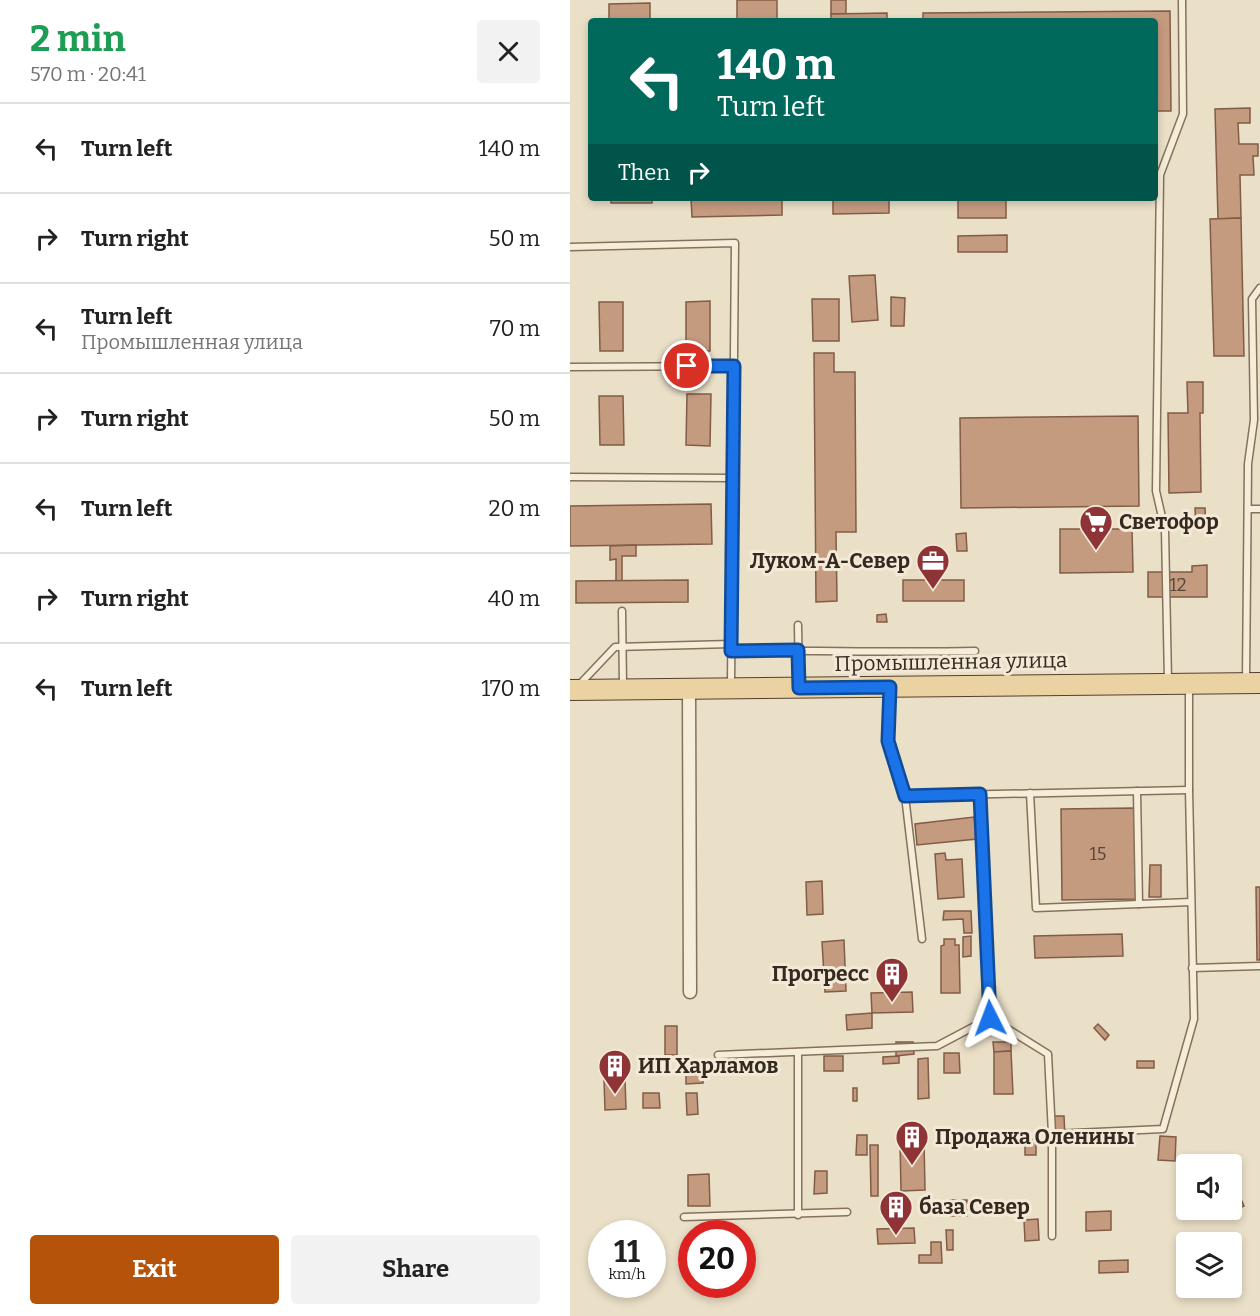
<!DOCTYPE html>
<meta charset="utf-8">
<style>
body{margin:0;font-family:Bitter,serif;background:#f2f2f2;color:#222;height:100vh;display:flex;flex-direction:column;font-size:22px;white-space:nowrap}
*{box-sizing:border-box;margin:0}
p{font-size:20px;color:#767676}
.icon{flex:none;width:33px;height:33px;fill:none;stroke:currentColor;stroke-width:2;stroke-linecap:round;stroke-linejoin:round}
.map{position:relative;flex:1;overflow:hidden}
.drawer{display:flex;flex-direction:column;background:#fff;width:570px}
.drawer>*{flex:none}
.banner{position:absolute;left:18px;top:18px;width:570px;height:183px;border-radius:6px;box-shadow:0 3px 9px #0003;background:#00695c;color:#fff;overflow:hidden}
.buttons{position:absolute;left:606px;top:1154px;display:grid;gap:12px}
.buttons a{display:grid;place-items:center;width:66px;height:66px;border-radius:6px;background:#fff;box-shadow:0 3px 9px #0003;font-size:30px}
.speed{position:absolute;left:18px;top:1220px;display:flex;gap:12px;font-size:30px;font-weight:700;text-align:center}
.speed>*{display:grid;place-content:center;width:78px;height:78px;border-radius:50%;background:#fff;box-shadow:0 3px 9px #0003;line-height:1}
.speed small{font-size:15px;font-weight:400}
.speed .limit{border:9px solid #d22;background:#fff;color:#111}
.pin{position:absolute;display:grid;place-items:center;width:51px;height:51px;color:#fff;margin:-26px;border:3px solid #fff;border-radius:50%;box-shadow:0 2px 6px #0007}
.me{position:absolute;width:66px;margin:-33px;rotate:357deg;stroke-linejoin:round;filter:drop-shadow(0 0 4px #0008)}
.turn{display:flex;align-items:center;gap:21px;height:126px;padding:0 30px;font-size:27px}
.turn .icon{width:78px;height:78px;stroke-width:2.5}
.turn b{display:block;font-size:42px;line-height:51px}
.then{display:flex;align-items:center;height:57px;padding:0 30px;background:#0003;gap:12px;font-size:22px}
.round{display:grid;place-items:center;flex:none;width:63px;height:63px;border-radius:6px;background:#f2f2f2}
.summary{display:flex;align-items:center;justify-content:space-between;height:102px;padding:0 30px}
h1{font-size:36px;font-weight:700;line-height:45px;color:#1e9e55}
.action{display:flex;gap:12px;margin-top:auto;padding:12px 30px}
.action a{flex:1;height:69px;border-radius:6px;background:#b45309;color:#fff;font-size:24px;font-weight:700;line-height:69px;text-align:center}
.action a+a{background:#f2f2f2;color:#222}
ul{padding:0;list-style:none}
li{display:flex;align-items:center;gap:18px;height:90px;padding:0 30px;border-top:2px solid #e0e0e0}
li div{flex:1}
li b{display:block;font-size:22px}
li em{font-style:normal}
main{display:flex;flex:1;min-height:0}
.map>svg:first-child{display:block}
</style>
<main>
<section class="drawer">
<div class="summary"><div><h1>2 min</h1><p>570 m · 20:41</p></div><a class="round"><svg class="icon" aria-label="close" viewBox="0 0 24 24"><path d="M6 6l12 12M18 6L6 18"/></svg></a></div>
<ul>
<li><svg class="icon" aria-label="left" viewBox="0 0 24 24"><path d="M17 20v-9H6M10 6l-5 5 5 5"/></svg><div><b>Turn left</b></div><em>140 m</em></li>
<li><svg class="icon" aria-label="right" viewBox="0 0 24 24"><path d="M7 20v-9h11M14 6l5 5-5 5"/></svg><div><b>Turn right</b></div><em>50 m</em></li>
<li><svg class="icon" aria-label="left" viewBox="0 0 24 24"><path d="M17 20v-9H6M10 6l-5 5 5 5"/></svg><div><b>Turn left</b><p>Промышленная улица</p></div><em>70 m</em></li>
<li><svg class="icon" aria-label="right" viewBox="0 0 24 24"><path d="M7 20v-9h11M14 6l5 5-5 5"/></svg><div><b>Turn right</b></div><em>50 m</em></li>
<li><svg class="icon" aria-label="left" viewBox="0 0 24 24"><path d="M17 20v-9H6M10 6l-5 5 5 5"/></svg><div><b>Turn left</b></div><em>20 m</em></li>
<li><svg class="icon" aria-label="right" viewBox="0 0 24 24"><path d="M7 20v-9h11M14 6l5 5-5 5"/></svg><div><b>Turn right</b></div><em>40 m</em></li>
<li><svg class="icon" aria-label="left" viewBox="0 0 24 24"><path d="M17 20v-9H6M10 6l-5 5 5 5"/></svg><div><b>Turn left</b></div><em>170 m</em></li>
</ul>
<div class="action"><a>Exit</a><a>Share</a></div>
</section>
<div class="map">
<svg width="690" height="1316" viewBox="0 0 690 1316">
<rect width="100%" height="100%" fill="#eadfc7"/>
<g fill="#c59b80" stroke="#815c46" stroke-width="1.5">
<rect x="167" y="0" width="40" height="21"/>
<rect x="261" y="0" width="15" height="14"/>
<polygon points="80,3 80,21 39,21 39,4"/>
<polygon points="600,11 601,111 585,111 585,21 353,21 353,13"/>
<polygon points="317,13 317,21 261,21 261,14"/>
<polygon points="680,108 680,123 668,123 669,144 688,144 688,156 683,156 684,175 670,175 671,218 648,219 645,109"/>
<rect x="41" y="198" width="41" height="5"/>
<polygon points="121,198 212,198 212,215 122,217"/>
<polygon points="263,198 319,198 319,213 263,214"/>
<rect x="388" y="198" width="48" height="20"/>
<polygon points="671,218 674,356 644,356 640,219"/>
<polygon points="437,235 437,252 388,252 388,236"/>
<polygon points="305,275 308,320 282,322 279,276"/>
<polygon points="321,297 335,298 334,326 321,326"/>
<polygon points="242,299 269,299 269,341 243,341"/>
<polygon points="140,301 140,351 116,351 116,302"/>
<polygon points="29,302 53,302 53,351 30,351"/>
<polygon points="244,353 264,353 264,372 285,372 286,532 266,532 267,601 246,602"/>
<polygon points="617,382 633,382 633,413 630,413 631,492 599,493 598,413 618,413"/>
<polygon points="117,394 141,394 140,446 116,445"/>
<polygon points="29,396 53,396 54,445 30,445"/>
<polygon points="568,416 569,506 391,508 390,418"/>
<polygon points="141,504 142,544 0,546 0,506"/>
<polygon points="625,508 635,508 636,530 626,530"/>
<polygon points="490,529 562,529 563,572 490,573"/>
<polygon points="396,533 397,551 387,551 386,534"/>
<polygon points="66,545 66,556 52,556 52,581 46,581 46,559 40,560 40,546"/>
<polygon points="637,565 637,597 578,597 578,572 622,572 622,566"/>
<polygon points="118,580 118,602 6,603 6,581"/>
<rect x="333" y="580" width="61" height="21"/>
<polygon points="316,614 317,622 307,622 307,615"/>
<polygon points="564,808 566,899 492,900 491,809"/>
<polygon points="404,817 407,839 347,845 345,824"/>
<polygon points="375,853 376,860 392,859 394,897 368,899 365,854"/>
<polygon points="580,865 591,865 591,897 579,897"/>
<polygon points="252,881 253,914 237,915 236,882"/>
<polygon points="686,887 690,887 690,960 687,960"/>
<polygon points="374,911 401,911 402,933 394,933 393,919 373,920"/>
<polygon points="552,934 553,956 465,958 464,936"/>
<polygon points="401,936 401,956 393,957 393,937"/>
<polygon points="374,939 385,939 385,945 389,945 390,993 371,993 371,946 374,945"/>
<polygon points="274,940 276,991 255,992 252,942"/>
<polygon points="342,992 343,1012 302,1013 301,993"/>
<polygon points="302,1013 302,1028 277,1030 276,1015"/>
<polygon points="528,1024 539,1035 535,1040 524,1028"/>
<rect x="95" y="1026" width="12" height="29"/>
<polygon points="326,1042 343,1042 344,1054 326,1056"/>
<polygon points="423,1042 441,1042 441,1051 424,1052"/>
<polygon points="441,1051 443,1094 424,1094 424,1052"/>
<polygon points="374,1053 389,1053 390,1073 374,1073"/>
<rect x="254" y="1056" width="19" height="15"/>
<polygon points="329,1056 329,1063 313,1064 313,1057"/>
<polygon points="358,1058 359,1098 348,1099 348,1059"/>
<polygon points="116,1061 133,1061 133,1083 116,1084"/>
<rect x="567" y="1061" width="17" height="7"/>
<polygon points="34,1080 55,1080 56,1109 35,1110"/>
<rect x="283" y="1088" width="4" height="13"/>
<polygon points="73,1093 89,1093 90,1108 73,1108"/>
<polygon points="116,1093 127,1093 128,1114 117,1115"/>
<polygon points="483,1116 494,1116 495,1138 484,1138"/>
<polygon points="287,1135 297,1135 297,1155 286,1155"/>
<polygon points="590,1136 606,1137 605,1161 588,1160"/>
<polygon points="466,1139 466,1155 455,1155 455,1140"/>
<polygon points="354,1141 355,1190 331,1191 330,1142"/>
<polygon points="300,1145 308,1145 308,1196 301,1196"/>
<polygon points="245,1171 257,1171 257,1193 244,1194"/>
<polygon points="139,1174 140,1206 118,1206 118,1175"/>
<polygon points="666,1188 674,1206 666,1210 662,1198 662,1191"/>
<rect x="379" y="1200" width="18" height="16"/>
<polygon points="541,1211 541,1230 516,1231 516,1212"/>
<polygon points="468,1219 469,1240 455,1241 454,1220"/>
<polygon points="344,1228 345,1243 308,1244 307,1229"/>
<polygon points="376,1230 383,1230 383,1250 377,1250"/>
<polygon points="361,1242 371,1242 372,1263 349,1263 349,1255 361,1255"/>
<polygon points="558,1260 558,1272 529,1273 529,1261"/>
</g>
<g fill="none" stroke-linecap="round" stroke-linejoin="round">
<defs>
<g id="service">
<polyline points="0,247 165,243 161,685"/>
<polyline points="0,367 164,366"/>
<polyline points="0,477 163,478"/>
<polyline points="678,509 690,509"/>
<polyline points="52,611 53,686"/>
<polyline points="228,625 229,684"/>
<path d="M161 651C243 650 324 653 405 651"/>
<polyline points="676,680 678,464 684,420 682,299 690,288"/>
<polyline points="598,681 595,530 586,491 590,175 613,114 612,0"/>
<polyline points="10,684 45,647 161,644"/>
<polyline points="319,691 318,741 335,796 352,939"/>
<polyline points="567,791 569,904"/>
<polyline points="460,793 466,908 621,902"/>
<polyline points="335,796 619,790"/>
<polyline points="622,968 690,966"/>
<polyline points="420,1018 478,1054 482,1134 482,1236"/>
<polyline points="228,1052 228,1215"/>
<polyline points="148,1055 367,1046 420,1018 410,794"/>
<polyline points="482,1134 593,1129 624,1019 619,790 619,687"/>
<polyline points="114,1217 277,1212"/>
</g>
<polyline id="minor" points="119,689 120,992"/>
<polyline id="primary" points="0,690 690,683"/>
</defs>
<use href="#service" stroke="#84715e" stroke-width="9"/>
<use href="#minor" stroke="#84715e" stroke-width="15"/>
<use href="#primary" stroke="#534031" stroke-width="22"/>
<use href="#service" stroke="#f6edd9" stroke-width="6"/>
<use href="#minor" stroke="#f6edd9" stroke-width="12"/>
<use href="#primary" stroke="#ead2a2" stroke-width="20"/>
</g>
<g fill="none" stroke-linecap="round" stroke-linejoin="round">
<defs>
<polyline id="route" points="117,366 164,366 161,651 228,650 229,688 320,687 318,741 335,796 410,794 420,1018"/>
</defs>
<use href="#route" stroke="#114b97" stroke-width="15"/>
<use href="#route" stroke="#1a73e8" stroke-width="10"/>
</g>
<defs>
<symbol id="supermarket-pin" viewBox="-11 -11 22 30"><path d="M0 17L-7.5 6A9.5 9.5 0 1 1 7.5 6Z" fill="#8e3336" stroke="#f2e9d6"/><path d="M-6-5.5h2.5l.6 2H6L4.5 2H-2.5L-4.4-4H-6ZM-1.5 3.2a1.3 1.3 0 1 0 .1 0ZM3 3.2a1.3 1.3 0 1 0 .1 0Z" fill="#fff"/></symbol>
<symbol id="office-pin" viewBox="-11 -11 22 30"><path d="M0 17L-7.5 6A9.5 9.5 0 1 1 7.5 6Z" fill="#8e3336" stroke="#f2e9d6"/><path d="M-6-3h4V-5.5h4V-3h4V5H-6ZM-1-4.5V-3h2v-1.5ZM-6 0V1H6V0Z" fill="#fff"/></symbol>
<symbol id="building-pin" viewBox="-11 -11 22 30"><path d="M0 17L-7.5 6A9.5 9.5 0 1 1 7.5 6Z" fill="#8e3336" stroke="#f2e9d6"/><path d="M-4-6H4V6H1V3H-1V6H-4ZM-2.5-4.3h1.7v1.8h-1.7ZM.8-4.3h1.7v1.8H.8ZM-2.5-1h1.7V.8h-1.7ZM.8-1h1.7V.8H.8Z" fill="#fff"/></symbol>
</defs>
<g fill-rule="evenodd">
<use href="#supermarket-pin" x="507" y="503" width="38" height="52"/>
<use href="#office-pin" x="344" y="542" width="38" height="52"/>
<use href="#building-pin" x="303" y="955" width="38" height="52"/>
<use href="#building-pin" x="26" y="1047" width="38" height="52"/>
<use href="#building-pin" x="323" y="1118" width="38" height="52"/>
<use href="#building-pin" x="307" y="1188" width="38" height="52"/>
</g>
<g text-anchor="middle" stroke-width="6" stroke-linejoin="round" paint-order="stroke">
<g font-size="18" fill="#5a4638">
<text x="608" y="591">12</text>
<text x="528" y="860">15</text>
</g>
<g font-size="21" font-weight="bold" fill="#362a20" stroke="#f2e9d6" text-anchor="start">
<text x="549" y="529">Светофор</text>
<text x="340" y="568" text-anchor="end">Луком-А-Север</text>
<text x="299" y="981" text-anchor="end">Прогресс</text>
<text x="68" y="1073">ИП Харламов</text>
<text x="365" y="1144">Продажа Оленины</text>
<text x="349" y="1214">база Север</text>
</g>
<g font-size="21" fill="#362a20" stroke="#f2e9d6">
<text transform="translate(381 662) rotate(-1)" y="7">Промышленная улица</text>
</g>
</g>
</svg>
<div class="buttons">
<a><svg class="icon" aria-label="sound" viewBox="0 0 24 24"><path d="M4 9h4l5-4v14l-5-4H4zM17 9q2 3 0 6"/></svg></a>
<a><svg class="icon" aria-label="layers" viewBox="0 0 24 24"><path d="M12 4l9 5-9 5-9-5zM3 14l9 5 9-5"/></svg></a>
</div>
<div class="speed"><div>11<small>km/h</small></div><div class="limit">20</div></div>
<div class="pin" style="left:117px;top:366px;background:#d93025"><svg class="icon" aria-label="arrive" viewBox="0 0 24 24"><path d="M6 21V4h12l-3 4 3 4H6"/></svg></div>
<svg class="me" style="left:420px;top:1018px" viewBox="-20 -20 40 40"><path d="M0-17L14 15 0 8-14 15z" fill="#1a73e8" stroke="#fff" stroke-width="4"/></svg>
<div class="banner">
<div class="turn"><svg class="icon" aria-label="left" viewBox="0 0 24 24"><path d="M17 20v-9H6M10 6l-5 5 5 5"/></svg><div><b>140 m</b>Turn left</div></div>
<div class="then">Then<svg class="icon" aria-label="right" viewBox="0 0 24 24"><path d="M7 20v-9h11M14 6l5 5-5 5"/></svg></div>
</div>
</div>
</main>
